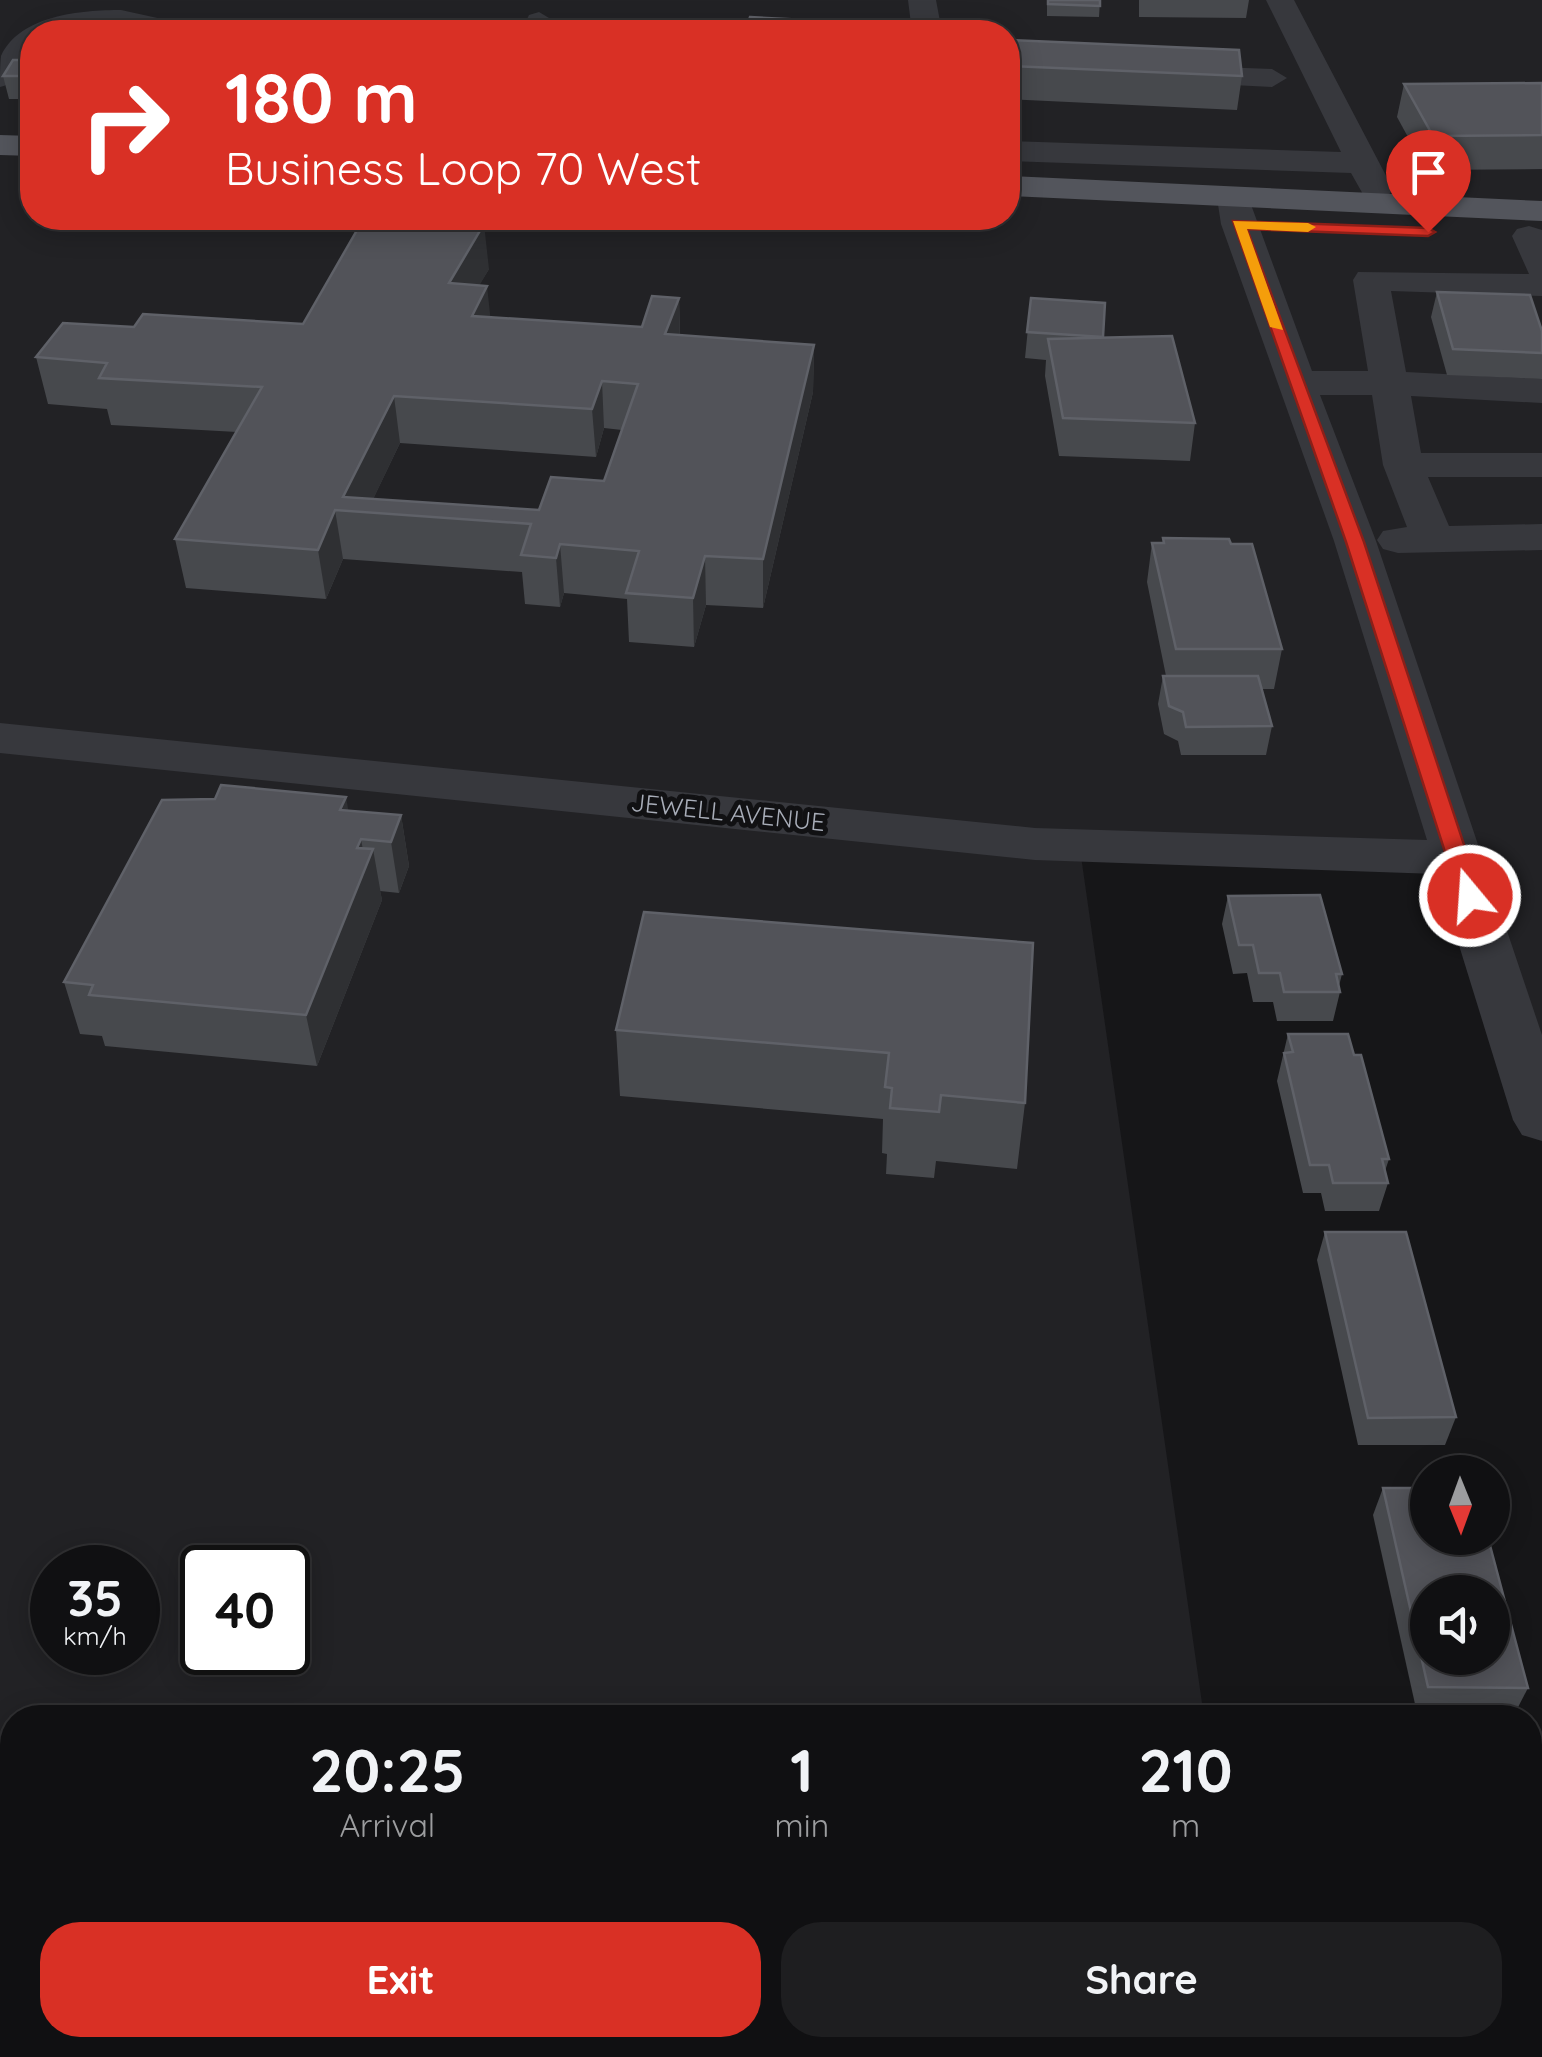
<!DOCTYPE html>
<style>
body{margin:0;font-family:Quicksand,sans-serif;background:#1e1e20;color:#f1f3f6;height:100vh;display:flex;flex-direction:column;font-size:38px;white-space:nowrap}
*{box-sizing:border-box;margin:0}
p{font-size:32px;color:#9c9d9f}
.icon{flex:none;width:55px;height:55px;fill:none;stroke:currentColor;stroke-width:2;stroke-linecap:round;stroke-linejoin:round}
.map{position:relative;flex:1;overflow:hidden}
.sheet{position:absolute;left:0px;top:1705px;width:1542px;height:352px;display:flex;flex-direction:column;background:#101012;border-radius:40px 40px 0 0;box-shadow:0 5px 25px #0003,0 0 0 2px #303032}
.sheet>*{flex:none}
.top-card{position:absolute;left:20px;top:20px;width:1000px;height:210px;border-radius:40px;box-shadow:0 5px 25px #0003,0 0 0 2px #303032;background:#d93025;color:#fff;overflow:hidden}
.needle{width:65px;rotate:179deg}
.controls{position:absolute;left:1410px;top:1455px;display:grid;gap:20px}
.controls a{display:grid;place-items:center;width:100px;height:100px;border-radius:50%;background:#101012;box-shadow:0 5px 25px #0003,0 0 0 2px #303032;font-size:50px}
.speed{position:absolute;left:30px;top:1545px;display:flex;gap:20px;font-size:50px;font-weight:700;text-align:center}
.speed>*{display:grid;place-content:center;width:130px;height:130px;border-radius:50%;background:#101012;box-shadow:0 5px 25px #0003,0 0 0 2px #303032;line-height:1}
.speed small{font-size:25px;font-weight:400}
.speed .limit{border:5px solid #111;border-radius:15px;background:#fff;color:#111}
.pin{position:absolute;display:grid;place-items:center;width:85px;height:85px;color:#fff;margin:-102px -42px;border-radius:50% 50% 50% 0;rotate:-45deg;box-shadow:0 0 10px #0007}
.pin .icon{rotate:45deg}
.me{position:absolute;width:110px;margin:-55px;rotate:342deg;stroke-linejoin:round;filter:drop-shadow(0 0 8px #0008)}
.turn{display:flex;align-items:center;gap:35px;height:210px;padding:0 40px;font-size:45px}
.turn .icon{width:130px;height:130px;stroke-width:2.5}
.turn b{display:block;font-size:70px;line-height:85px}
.eta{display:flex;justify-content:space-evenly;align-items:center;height:170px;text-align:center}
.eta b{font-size:60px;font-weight:800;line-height:70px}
.action{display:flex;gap:20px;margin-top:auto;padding:20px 40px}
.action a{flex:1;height:115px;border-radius:40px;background:#d93025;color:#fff;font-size:40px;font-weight:800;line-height:115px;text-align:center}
.action a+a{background:#1e1e20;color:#f1f3f6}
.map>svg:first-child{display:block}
</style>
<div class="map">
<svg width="1542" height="2057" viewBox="0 0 1542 2057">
<rect width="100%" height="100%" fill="#161618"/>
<path fill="#222225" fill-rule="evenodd" d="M0 0H1542V1129L1453 861 1080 849 1204 1717 12 1718V2045H1251L1253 2057H0ZM32 32H1008V218H32ZM52 1568H138V1652H52ZM202 1568H288V1652H202Z"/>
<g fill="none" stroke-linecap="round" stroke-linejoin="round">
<g fill="#37383d" fill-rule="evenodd">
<polygon points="908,0 936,0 942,32 912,32"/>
<polygon points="1266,0 1294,0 1393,189 1388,196 1364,196 1351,173 1008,161 1008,141 1341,152"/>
<path d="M121 10 162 19 178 32 121 28 32 32C32 55 25 81 0 87 0 78 0 64 1 56 20 15 81 10 121 10Z"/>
<polygon points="539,12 554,21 551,32 521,32 529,15"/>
<polygon points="1165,65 1272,69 1287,78 1272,87 1154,81 1150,74 1154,67"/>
<polygon points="1234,188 1246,191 1312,371 1368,371 1353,280 1358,272 1529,274 1512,236 1517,229 1529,226 1542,230 1542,296 1391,291 1406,372 1542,379 1542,403 1411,396 1421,453 1542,453 1542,477 1428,477 1449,526 1542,524 1542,550 1398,553 1383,549 1377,540 1383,531 1407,527 1383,465 1372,395 1320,395 1376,541 1542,1035 1542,1141 1522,1135 1513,1120 1437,874 1035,860 0,753 0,723 1035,828 1427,840 1334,541 1221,224 1217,198 1222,191"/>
</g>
<g fill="#53555c" fill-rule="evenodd">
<polygon points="0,135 32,136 32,156 0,155"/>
<polygon points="1008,176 1542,201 1542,221 1008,196"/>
</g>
</g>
<g fill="#47494d" fill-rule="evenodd">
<polygon points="1047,0 1100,0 1099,17 1047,16"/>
<polygon points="1139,0 1249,0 1246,18 1139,17"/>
<polygon points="1011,40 1242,76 1237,110 1008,99"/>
<polygon points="32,53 32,99 9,99 3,76 28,60"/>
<polygon points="1542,83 1542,169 1426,170 1397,117 1404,84"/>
<path d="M489 269 479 285 490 317 642 327 679 298 680 335 814 345 813 392 763 608 706 605 694 647 629 642 627 599 564 593 560 607 525 604 522 572 343 559 326 599 186 588 175 539 237 432 111 425 107 409 48 404 36 357 134 327 303 324ZM604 428 622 430 604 481 539 510 373 499 400 443 596 457Z"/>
<polygon points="1437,292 1542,331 1542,379 1447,375 1431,317"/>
<polygon points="1031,298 1103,338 1195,423 1190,461 1059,456 1045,376 1046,360 1025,358"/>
<polygon points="1163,538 1231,544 1282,649 1274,689 1261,689 1272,726 1266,755 1181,755 1178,741 1164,734 1158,704 1163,676 1166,676 1147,582 1152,543 1163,543"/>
<polygon points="348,811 401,815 409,866 399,893 380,891 382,900 317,1066 105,1046 102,1036 80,1034 64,982"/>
<polygon points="1228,896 1342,974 1339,986 1340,992 1333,1021 1277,1021 1273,1002 1253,1002 1247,973 1233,974 1222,924"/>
<polygon points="644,912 1025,1103 1017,1169 936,1161 934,1178 886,1174 887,1154 882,1153 883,1119 620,1096 616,1030"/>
<polygon points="1288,1034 1389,1159 1385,1171 1388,1183 1379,1211 1325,1211 1321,1193 1303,1193 1277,1081"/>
<polygon points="1325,1232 1456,1417 1445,1445 1358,1445 1317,1260"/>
<polygon points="1383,1488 1528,1688 1515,1713 1417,1713 1373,1515"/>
<polygon points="1530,1765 1542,1766 1542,2026 1530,2026"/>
</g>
<g fill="#2f3033">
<polygon points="484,224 489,269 454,329 449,283"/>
<polygon points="487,286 492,332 472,316"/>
<polygon points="679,298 680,344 665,334"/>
<polygon points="814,345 813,392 763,608 763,559"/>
<polygon points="602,381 604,428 596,457 592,409"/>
<polygon points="394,396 400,443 367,512 343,497"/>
<polygon points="335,510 343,559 326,599 318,550"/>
<polygon points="560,544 564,593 560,607 556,558"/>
<polygon points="705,556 706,605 694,647 693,598"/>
<polygon points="346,797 355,848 340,810"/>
<polygon points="401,815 409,866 399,893 391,842"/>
<polygon points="361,839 366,867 373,849 382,900 317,1066 306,1015"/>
</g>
<g fill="#525359" stroke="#5f6168" stroke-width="2.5" fill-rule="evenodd">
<polygon points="1048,0 1100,0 1100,6 1048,4"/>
<polygon points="750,17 884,24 881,32 745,32"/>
<polygon points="48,29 95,29 94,32 46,32"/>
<polygon points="1011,40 1239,50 1242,76 1009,66"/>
<polygon points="32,53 32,76 3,76 13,60 28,60"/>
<polygon points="1542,83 1542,135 1433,136 1404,84"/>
<path d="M364 218 484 224 449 283 487 286 472 316 642 327 652 296 679 298 665 334 814 345 763 559 705 556 693 598 626 593 639 551 560 544 556 558 521 555 531 524 335 510 318 550 175 539 262 387 99 378 107 363 36 357 63 323 134 327 143 314 303 324ZM602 381 638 384 604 481 551 477 539 510 343 497 394 396 592 409Z"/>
<polygon points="1437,292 1530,295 1542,331 1542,353 1453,349"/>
<polygon points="1031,298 1105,303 1103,337 1027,332"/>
<polygon points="1172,336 1195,423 1063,418 1048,339"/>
<polygon points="1163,538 1229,539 1231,544 1252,544 1282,649 1176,649 1152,543 1164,543"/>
<polygon points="1163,676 1258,676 1272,726 1186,727 1183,712 1169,706"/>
<polygon points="221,785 346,797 340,810 401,815 391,842 361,839 357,848 373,849 306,1015 89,995 93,985 64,982 162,800 215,799"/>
<polygon points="1320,895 1342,974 1336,974 1340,992 1284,992 1280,973 1259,973 1253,945 1239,945 1228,896"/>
<polygon points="644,912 1033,943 1025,1103 941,1095 939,1112 890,1108 892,1088 885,1087 889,1053 616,1030"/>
<polygon points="1288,1034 1348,1034 1354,1055 1361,1055 1389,1159 1382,1159 1388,1183 1333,1183 1329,1165 1310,1165 1284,1053 1293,1052"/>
<polygon points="1325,1232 1406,1232 1456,1417 1368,1418"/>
<path d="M1383 1488H1428V1538H1488L1528 1688 1428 1687ZM1428 1592H1492V1658H1428Z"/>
<polygon points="1530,1765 1542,1766 1542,2004 1530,2004"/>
</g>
<polygon fill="#d93025" stroke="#8d1f18" stroke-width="2.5" points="1233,221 1428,228 1435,232 1428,236 1247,229 1364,542 1481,896 1478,901 1470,903 1459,896 1346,542"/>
<polygon fill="#f59e0b" points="1233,221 1308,223 1316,227 1308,232 1247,229 1283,330 1270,327"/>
<g text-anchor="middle" stroke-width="10" stroke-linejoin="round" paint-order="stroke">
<g font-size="25" fill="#a8adb8" stroke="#111113">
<text transform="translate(728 812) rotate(6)" y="9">JEWELL AVENUE</text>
</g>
</g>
</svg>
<div class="controls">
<a><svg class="needle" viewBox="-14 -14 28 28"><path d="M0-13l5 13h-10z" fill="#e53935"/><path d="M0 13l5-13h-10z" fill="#9c9d9f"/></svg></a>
<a><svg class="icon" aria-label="sound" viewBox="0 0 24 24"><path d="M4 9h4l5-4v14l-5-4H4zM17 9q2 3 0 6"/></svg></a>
</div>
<div class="speed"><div>35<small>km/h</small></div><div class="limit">40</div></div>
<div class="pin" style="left:1428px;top:232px;background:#d93025"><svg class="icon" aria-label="arrive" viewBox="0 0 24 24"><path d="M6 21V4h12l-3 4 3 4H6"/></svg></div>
<svg class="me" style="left:1470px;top:896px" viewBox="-20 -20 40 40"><circle r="17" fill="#d93025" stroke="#fff" stroke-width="3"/><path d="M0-11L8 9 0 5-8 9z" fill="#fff"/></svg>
<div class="top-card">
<div class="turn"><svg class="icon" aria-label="right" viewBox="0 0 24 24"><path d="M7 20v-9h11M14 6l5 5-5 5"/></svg><div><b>180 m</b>Business Loop 70 West</div></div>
</div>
<section class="sheet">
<div class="eta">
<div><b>20:25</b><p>Arrival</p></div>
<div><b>1</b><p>min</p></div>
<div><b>210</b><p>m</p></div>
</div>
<div class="action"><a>Exit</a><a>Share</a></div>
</section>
</div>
